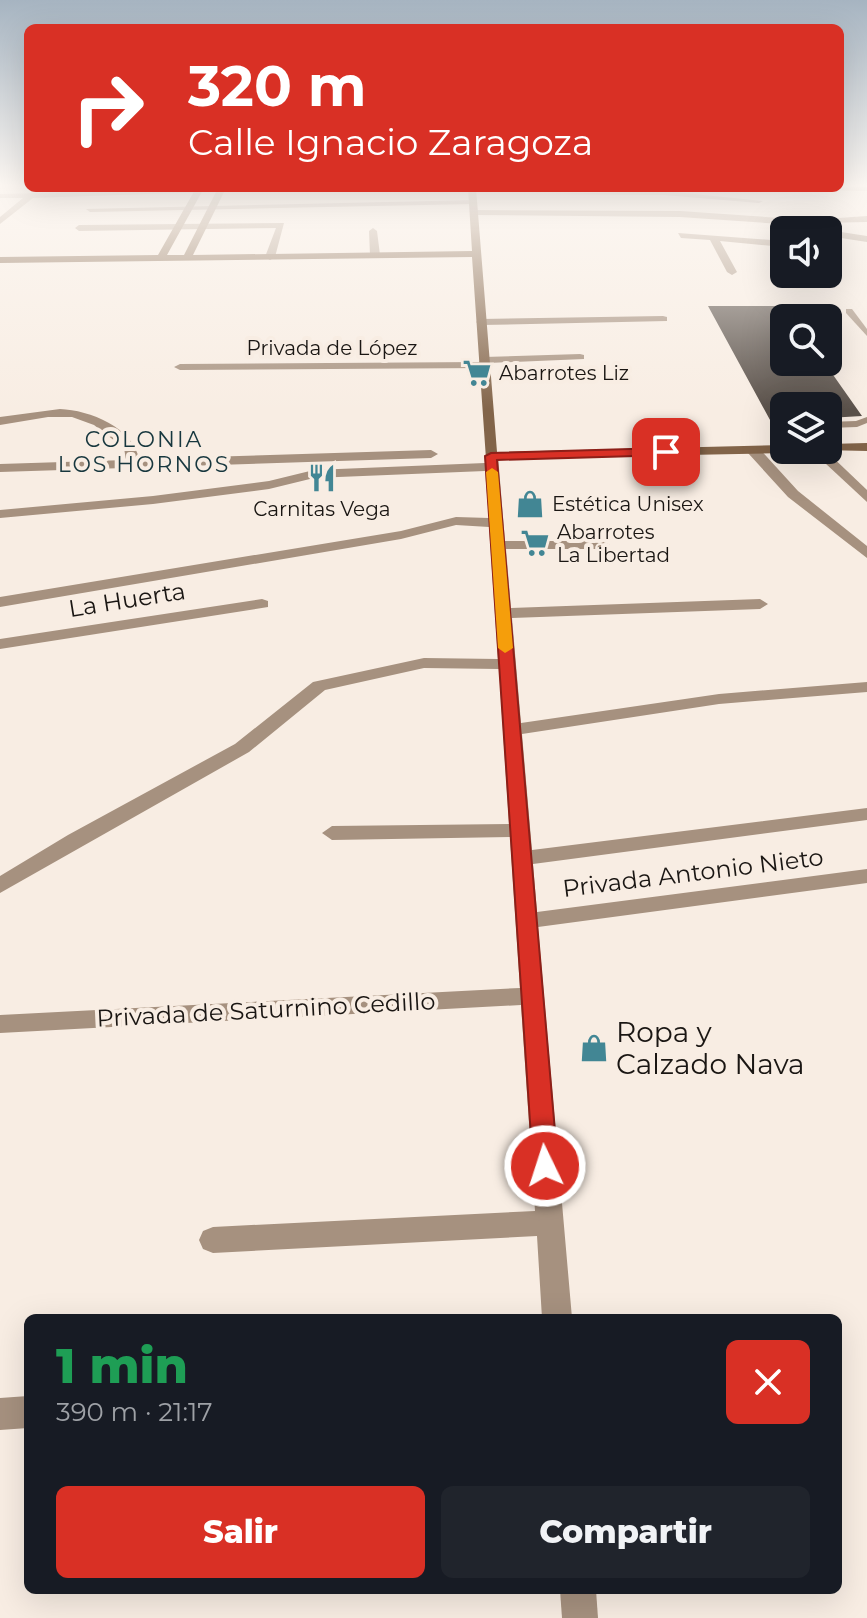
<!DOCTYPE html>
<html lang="es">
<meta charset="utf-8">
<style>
body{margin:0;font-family:Montserrat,sans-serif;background:#20242c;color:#f1f3f6;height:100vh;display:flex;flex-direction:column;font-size:30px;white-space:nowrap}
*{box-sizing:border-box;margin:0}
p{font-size:26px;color:#9ea1a6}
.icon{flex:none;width:44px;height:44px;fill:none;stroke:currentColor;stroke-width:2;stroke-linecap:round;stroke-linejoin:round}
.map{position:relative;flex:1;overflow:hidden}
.side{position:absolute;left:24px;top:1314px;width:818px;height:280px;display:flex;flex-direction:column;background:#171b24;border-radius:12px;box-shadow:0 8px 32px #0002}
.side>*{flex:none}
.guide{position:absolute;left:24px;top:24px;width:820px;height:168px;border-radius:12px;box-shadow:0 8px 32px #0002;background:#d93025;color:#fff;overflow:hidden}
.buttons{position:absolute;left:770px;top:216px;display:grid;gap:16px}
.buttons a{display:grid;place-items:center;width:72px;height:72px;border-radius:12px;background:#171b24;box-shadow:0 8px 32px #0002;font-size:40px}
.pin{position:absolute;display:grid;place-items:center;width:68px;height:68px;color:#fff;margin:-34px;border-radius:16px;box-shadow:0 4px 12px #0006}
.me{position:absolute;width:88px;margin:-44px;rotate:356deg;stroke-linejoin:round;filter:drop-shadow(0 0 6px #0008)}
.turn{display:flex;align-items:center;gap:28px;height:168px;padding:0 32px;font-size:36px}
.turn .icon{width:104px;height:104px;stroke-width:2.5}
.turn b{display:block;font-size:56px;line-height:68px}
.round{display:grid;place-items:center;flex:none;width:84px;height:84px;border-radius:12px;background:#20242c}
.overview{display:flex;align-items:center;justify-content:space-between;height:136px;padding:0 32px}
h1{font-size:48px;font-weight:800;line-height:60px;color:#1e9e55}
.action{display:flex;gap:16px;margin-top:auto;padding:16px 32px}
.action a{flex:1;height:92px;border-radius:12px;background:#d93025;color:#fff;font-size:32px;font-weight:800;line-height:92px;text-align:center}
.action a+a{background:#20242c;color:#f1f3f6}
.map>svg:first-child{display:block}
</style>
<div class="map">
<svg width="867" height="1618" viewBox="0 0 867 1618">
<rect width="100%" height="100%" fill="#f8ede3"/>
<polygon fill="#5b524b" points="708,306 784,306 784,362 824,362 862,416 828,418 828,406 784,406 782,442"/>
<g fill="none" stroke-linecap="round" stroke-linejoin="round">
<g fill="#a6917f" fill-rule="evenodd">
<polygon points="846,309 852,309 867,329 867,336 846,313"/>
<polygon points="867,417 867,423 857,427 828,428 828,422 856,421"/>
</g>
<g fill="#a6917f" fill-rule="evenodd">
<polygon points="867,187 867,191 786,190 788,188"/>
<polygon points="83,188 91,189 321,188 33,198 0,224 0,217 23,198 0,198 0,194 81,192"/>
<polygon points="664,191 763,201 759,203 664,195 555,194"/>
<polygon points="476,200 473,204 90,212 86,209"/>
<polygon points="474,210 680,211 810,220 867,216 867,222 822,223 801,230 782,224 680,217 471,215"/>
<polygon points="284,223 275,257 270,260 265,257 276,228 79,231 75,228 79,225"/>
<polygon points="373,228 377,231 380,255 375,258 370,255 369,231"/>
<polygon points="828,230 867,236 867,242 828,236"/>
<polygon points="678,233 784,241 784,247 720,241 737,272 732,275 727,272 710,240 681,238"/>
<polygon points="663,316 667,317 667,321 481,325 476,322 481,319"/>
<polygon points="580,354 584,355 584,359 488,363 484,368 180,370 174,367 180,364 479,362 484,357"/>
<path d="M60 409C90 410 133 428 139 459L431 450 438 454 431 458 0 472V464L126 460 124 448 94 425 72 417H48L0 425V417Z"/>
<polygon points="748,447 758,447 798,491 867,546 867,558 788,497 748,453"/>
<polygon points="811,450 825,450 867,490 867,502"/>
<polygon points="491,452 498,456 505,541 603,541 610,545 603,549 506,549 511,608 760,599 768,604 760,609 512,618 521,723 719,694 867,682 867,692 719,704 522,734 532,850 867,808 867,820 533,864 537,912 867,869 867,883 538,927 572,1318 542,1318 537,1236 213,1253 203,1249 199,1240 203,1231 213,1227 535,1211 521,1005 0,1033 0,1015 520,988 510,837 332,840 322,833 332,826 509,824 499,669 424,668 325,690 249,752 0,893 0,876 68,835 235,744 313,682 424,658 498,659 489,527 456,525 401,539 0,607 0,597 401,531 456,517 489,518 485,471 314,478 269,489 153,504 0,518 0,510 153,496 269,481 314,470 485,463 484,456"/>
<polygon points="262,599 268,601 268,607 0,649 0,639"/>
<polygon points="28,1396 28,1428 0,1430 0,1398"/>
<polygon points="560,1590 596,1590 598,1618 562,1618"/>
</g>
<g fill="#826449" fill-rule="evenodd">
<polygon points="196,188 204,188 167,255 184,255 218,188 226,188 193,255 472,251 468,188 476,188 497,452 784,445 784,450 790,450 784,453 486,459 472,257 0,263 0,257 158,255"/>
<polygon points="867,443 867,451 823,450 828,450 828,444"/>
</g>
</g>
<linearGradient id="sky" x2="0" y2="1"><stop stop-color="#a6b4c1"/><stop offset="0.45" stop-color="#fcf7f2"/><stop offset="1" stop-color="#fcf7f2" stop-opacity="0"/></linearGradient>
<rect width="867" height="411" fill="url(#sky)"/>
<polygon fill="#d93025" stroke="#8d1f18" stroke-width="2" points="666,448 670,449 670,455 497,460 558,1166 554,1173 545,1176 537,1173 533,1166 485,456 491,453"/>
<polygon fill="#f59e0b" points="492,468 498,472 513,648 505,653 498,648 486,472"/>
<defs>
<symbol id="supermarket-bare" viewBox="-9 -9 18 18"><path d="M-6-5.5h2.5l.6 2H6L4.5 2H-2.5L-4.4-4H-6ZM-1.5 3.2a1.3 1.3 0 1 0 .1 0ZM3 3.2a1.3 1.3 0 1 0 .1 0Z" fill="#428694" stroke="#f8ede3" stroke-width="2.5" paint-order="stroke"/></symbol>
<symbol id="restaurant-bare" viewBox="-9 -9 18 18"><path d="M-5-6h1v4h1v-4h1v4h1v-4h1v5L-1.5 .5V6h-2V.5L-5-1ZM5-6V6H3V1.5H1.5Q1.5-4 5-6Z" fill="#428694" stroke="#f8ede3" stroke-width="2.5" paint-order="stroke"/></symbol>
<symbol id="shop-bare" viewBox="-9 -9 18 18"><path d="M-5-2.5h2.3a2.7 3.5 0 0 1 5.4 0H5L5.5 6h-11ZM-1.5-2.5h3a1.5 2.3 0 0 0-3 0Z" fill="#428694" stroke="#f8ede3" stroke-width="2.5" paint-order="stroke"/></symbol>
</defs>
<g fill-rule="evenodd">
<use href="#supermarket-bare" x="457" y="353" width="40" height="40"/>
<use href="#restaurant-bare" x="302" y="458" width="40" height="40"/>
<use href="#shop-bare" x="510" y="484" width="40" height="40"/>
<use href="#supermarket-bare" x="515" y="523" width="40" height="40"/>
<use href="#shop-bare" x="574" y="1028" width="40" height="40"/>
</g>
<g text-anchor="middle" stroke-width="8" stroke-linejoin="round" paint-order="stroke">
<g font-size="20" fill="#1a1613" stroke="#f8ede3">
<text x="332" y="355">Privada de López</text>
</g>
<g font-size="20" fill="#1a1613" stroke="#f8ede3" text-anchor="start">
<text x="499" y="380">Abarrotes Liz</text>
<text x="552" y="511">Estética Unisex</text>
<text x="322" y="516" text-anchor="middle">Carnitas Vega</text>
<text x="557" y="539">Abarrotes<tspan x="557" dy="23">La Libertad</tspan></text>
</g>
<g font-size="22" letter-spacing="2" fill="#17373e" stroke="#f8ede3">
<text x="144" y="447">COLONIA<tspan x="144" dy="25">LOS HORNOS</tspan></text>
</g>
<g font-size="24" fill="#1a1613" stroke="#f8ede3">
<text transform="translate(127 600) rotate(-9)" y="8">La Huerta</text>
<text transform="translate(693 873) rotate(-7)" y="8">Privada Antonio Nieto</text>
<text transform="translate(266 1010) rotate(-3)" y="8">Privada de Saturnino Cedillo</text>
</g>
<g font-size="28" fill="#1a1613" stroke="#f8ede3" text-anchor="start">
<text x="616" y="1042">Ropa y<tspan x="616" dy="32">Calzado Nava</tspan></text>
</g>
</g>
</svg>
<div class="buttons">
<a><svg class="icon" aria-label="sound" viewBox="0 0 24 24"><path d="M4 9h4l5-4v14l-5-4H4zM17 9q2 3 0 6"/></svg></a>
<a><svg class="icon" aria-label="search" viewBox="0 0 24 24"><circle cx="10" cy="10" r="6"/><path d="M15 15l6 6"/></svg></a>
<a><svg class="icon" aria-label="layers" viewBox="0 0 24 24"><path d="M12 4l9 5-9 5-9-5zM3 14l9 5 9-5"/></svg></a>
</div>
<div class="pin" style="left:666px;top:452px;background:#d93025"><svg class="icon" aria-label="arrive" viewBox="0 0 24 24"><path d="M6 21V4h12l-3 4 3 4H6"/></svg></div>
<svg class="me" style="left:545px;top:1166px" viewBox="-20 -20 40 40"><circle r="17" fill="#d93025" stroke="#fff" stroke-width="3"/><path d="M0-11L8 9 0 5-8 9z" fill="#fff"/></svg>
<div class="guide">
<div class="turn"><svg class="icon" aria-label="right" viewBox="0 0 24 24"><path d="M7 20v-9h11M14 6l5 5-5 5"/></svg><div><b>320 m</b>Calle Ignacio Zaragoza</div></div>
</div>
<section class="side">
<div class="overview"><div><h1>1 min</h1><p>390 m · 21:17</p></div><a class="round" style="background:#d93025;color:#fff"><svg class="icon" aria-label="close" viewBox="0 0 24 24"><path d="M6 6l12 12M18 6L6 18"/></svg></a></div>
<div class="action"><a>Salir</a><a>Compartir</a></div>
</section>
</div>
